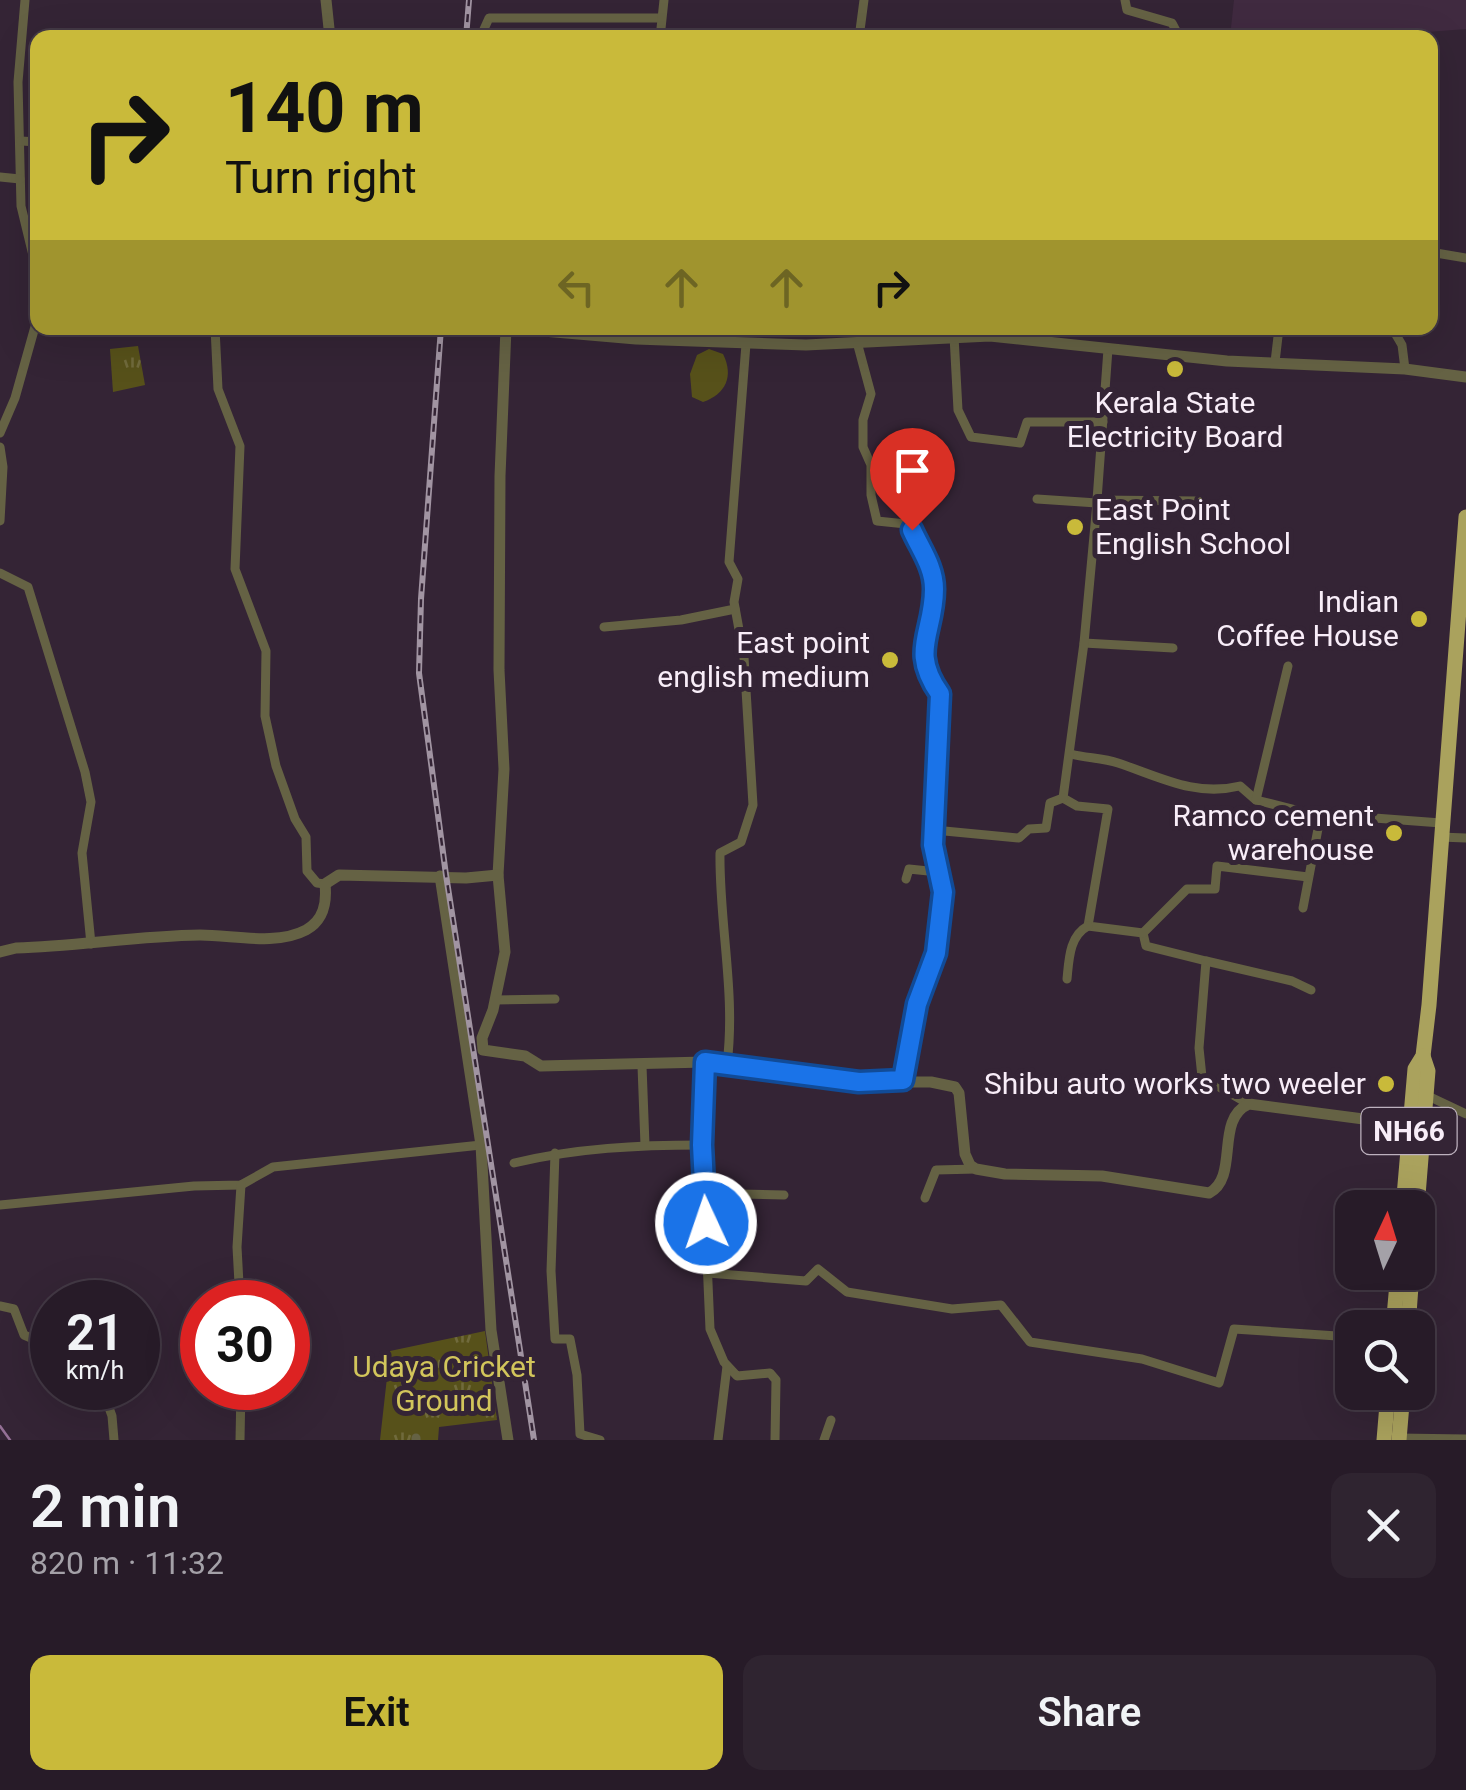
<!DOCTYPE html>
<meta charset="utf-8">
<style>
body{margin:0;font-family:Roboto,sans-serif;background:#2f2430;color:#f1f3f6;height:100vh;display:flex;flex-direction:column;font-size:38px;white-space:nowrap}
*{box-sizing:border-box;margin:0}
p{font-size:32px;color:#a4a1a8}
.icon{flex:none;width:55px;height:55px;fill:none;stroke:currentColor;stroke-width:2;stroke-linecap:round;stroke-linejoin:round}
.map{position:relative;height:1440px;overflow:hidden}
.side{display:flex;flex-direction:column;background:#271b28;flex:1}
.side>*{flex:none}
.top-card{position:absolute;left:30px;top:30px;width:1408px;height:305px;border-radius:20px;box-shadow:0 10px 40px #0002,0 0 0 2px #433945;background:#c9ba3a;color:#111;overflow:hidden}
.needle{width:65px;rotate:4deg}
.tools{position:absolute;left:1335px;top:1190px;display:grid;gap:20px}
.tools a{display:grid;place-items:center;width:100px;height:100px;border-radius:20px;background:#271b28;box-shadow:0 10px 40px #0002,0 0 0 2px #433945;font-size:50px}
.speed{position:absolute;left:30px;top:1280px;display:flex;gap:20px;font-size:50px;font-weight:700;text-align:center}
.speed>*{display:grid;place-content:center;width:130px;height:130px;border-radius:50%;background:#271b28;box-shadow:0 10px 40px #0002,0 0 0 2px #433945;line-height:1}
.speed small{font-size:25px;font-weight:400}
.speed .limit{border:15px solid #d22;background:#fff;color:#111}
.pin{position:absolute;display:grid;place-items:center;width:85px;height:85px;color:#fff;margin:-102px -42px;border-radius:50% 50% 50% 0;rotate:-45deg;box-shadow:0 0 10px #0007}
.pin .icon{rotate:45deg}
.me{position:absolute;width:110px;margin:-55px;rotate:357deg;stroke-linejoin:round;filter:drop-shadow(0 0 8px #0008)}
.turn{display:flex;align-items:center;gap:35px;height:210px;padding:0 30px;font-size:45px}
.turn .icon{width:130px;height:130px;stroke-width:2.5}
.turn b{display:block;font-size:70px;line-height:85px}
.lanes{display:flex;align-items:center;height:95px;padding:0 30px;background:#0003;justify-content:center;gap:50px;direction:ltr}
.lanes .off{opacity:.35}
.round{display:grid;place-items:center;flex:none;width:105px;height:105px;border-radius:20px;background:#2f2430}
.overview{display:flex;align-items:center;justify-content:space-between;height:170px;padding:0 30px}
h1{font-size:60px;font-weight:600;line-height:75px}
.button{display:flex;gap:20px;margin-top:auto;padding:20px 30px}
.button a{flex:1;height:115px;border-radius:20px;background:#c9ba3a;color:#111;font-size:40px;font-weight:600;line-height:115px;text-align:center}
.button a+a{background:#2f2430;color:#f1f3f6}
.map>svg:first-child{display:block}
</style>
<div class="map">
<svg width="1466" height="1440" viewBox="0 0 1466 1440">
<defs>
<pattern id="grass-tufts" width="24" height="20" patternUnits="userSpaceOnUse" patternTransform="scale(2.5)"><rect width="24" height="20" fill="#57511a"/><path d="M3 7l-1-3M5 7V3M7 7l1-3M15 17l-1-3M17 17v-4M19 17l1-3" fill="none" stroke="#706a3c"/></pattern>
</defs>
<rect width="100%" height="100%" fill="#342435"/>
<polygon fill="#402a40" points="1234,0 1466,0 1466,29 1350,38 1230,37"/>
<g fill="url(#grass-tufts)">
<polygon points="138,346 145,385 113,392 110,349"/>
<polygon points="485,1331 497,1420 439,1427 438,1440 380,1440 390,1351"/>
</g>
<path fill="#57511a" d="M709 349 723 354C734 376 726 394 703 402L692 397 690 374 697 355Z"/>
<g fill="none" stroke-linecap="round" stroke-linejoin="round">
<polyline stroke="#947096" stroke-width="2.5" points="0,1426 10,1440"/>
<g stroke="#656244" stroke-width="9">
<polyline points="25,0 18,82 21,206 38,276"/>
<polyline points="1125,0 1127,10 1172,23 1180,38"/>
<polyline points="480,38 489,18 660,18"/>
<polyline points="660,38 664,0"/>
<polyline points="859,38 864,0"/>
<polyline points="21,141 38,142"/>
<polyline points="0,177 20,179"/>
<polyline points="1430,252 1466,258"/>
<polyline points="215,328 218,389 240,446 235,569 266,651 265,716 276,766 295,819 306,837 307,871 317,883 325,884"/>
<polyline points="1392,328 1402,345 1405,369"/>
<polyline points="954,336 958,410 971,437 1020,443 1027,422 1103,422"/>
<path d="M857 342 871 394 863 420V447L871 465V495L877 521 906 524C914 532 917 541 922 551 949 600 911 634 927 675 929 681 936 688 940 694L933 845 943 892 936 953 917 1003 903 1080"/>
<polyline points="1275,362 1279,328"/>
<polyline points="0,433 15,398 38,316"/>
<polyline points="0,447 3,467 0,521"/>
<polyline points="1037,499 1097,503 1097,500 1198,501"/>
<polyline points="1097,500 1108,349"/>
<polyline points="0,573 28,587 85,772 91,802 82,853 91,944"/>
<polyline points="604,627 681,620 735,609"/>
<polyline points="1084,643 1173,648"/>
<path d="M1071 754C1086 758 1103 758 1118 763 1160 777 1195 797 1240 786L1256 800 1308 813 1441 823"/>
<polyline points="1063,798 1077,806 1108,809 1088,926 1143,933 1146,946 1206,961 1199,1048 1202,1077 1249,1104"/>
<polyline points="1063,798 1084,643 1097,503"/>
<polyline points="1256,800 1288,666"/>
<polyline points="934,830 1019,838 1029,829 1046,828 1050,803 1063,798"/>
<polyline points="1440,837 1466,838"/>
<polyline points="906,879 909,869 938,872"/>
<polyline points="1303,908 1321,813"/>
<polyline points="1143,933 1187,889 1215,889 1217,866 1308,877"/>
<polyline points="1206,961 1292,981 1311,990"/>
<path d="M1067 979C1069 960 1069 936 1088 926"/>
<polyline points="495,1000 555,999"/>
<polyline points="705,1062 702,1145 710,1329 724,1362 737,1376 770,1373 776,1380 775,1440"/>
<path d="M727 1064C736 994 719 923 720 853L741 842 753 805 744 657 734 602 738 579 729 562 746 344"/>
<polyline points="642,1066 645,1145"/>
<polyline points="1426,1095 1466,1114"/>
<polyline points="555,1153 551,1271 555,1339 570,1339 577,1375 580,1434 600,1440"/>
<path d="M514 1163C576 1148 639 1145 702 1145"/>
<polyline points="925,1198 936,1170 976,1169"/>
<polyline points="705,1202 741,1194 784,1195"/>
<polyline points="0,1205 194,1186 241,1185 273,1167 481,1145"/>
<polyline points="677,1242 707,1244"/>
<polyline points="708,1273 806,1281 818,1269 847,1292 952,1309 1001,1305 1030,1342 1142,1359 1219,1383 1234,1329 1352,1337"/>
<polyline points="240,1302 237,1247 241,1185"/>
<polyline points="0,1306 14,1309 24,1335 52,1347"/>
<polyline points="96,1388 103,1391 112,1416 114,1440"/>
<polyline points="416,1438 416,1440"/>
<polyline points="1399,1438 1466,1439"/>
<polyline points="240,1440 241,1388"/>
<polyline points="718,1440 727,1366"/>
<polyline points="824,1440 831,1420"/>
</g>
<g stroke="#656244" stroke-width="11">
<polyline points="326,0 330,38"/>
<path d="M506 328 500 476 499 670 504 769 498 875 505 952 493 1010 482 1038 483 1050 525 1056 541 1066 705 1062 859 1082H931L955 1087 959 1093 965 1154 970 1165 976 1169 1005 1174 1102 1176 1209 1193C1240 1177 1214 1119 1249 1104L1409 1125"/>
<polyline points="508,328 636,339 806,345 990,336 1227,361 1405,369 1466,377"/>
<polyline points="440,876 481,1145 491,1330 508,1440"/>
<path d="M0 952 16 948C77 946 138 936 200 935 233 935 276 946 306 930 324 920 327 903 325 884L339 875 466 878 498 875"/>
</g>
<g stroke="#aaa25d" stroke-width="15">
<polyline points="1403,1208 1415,1069 1423,1056 1429,1005 1466,517"/>
<polyline points="1417,1208 1428,1071 1423,1056"/>
<polyline points="1393,1328 1398,1272"/>
<polyline points="1408,1328 1412,1272"/>
<polyline points="1384,1440 1388,1392"/>
<polyline points="1399,1440 1403,1392"/>
</g>
<defs>
<g id="rail">
<polyline points="466,38 469,0"/>
<polyline points="441,328 421,599 419,673 446,875 534,1440"/>
</g>
</defs>
<use href="#rail" stroke="#a194a2" stroke-width="6"/>
<use href="#rail" stroke="#342435" stroke-width="2.5" stroke-dasharray="8" stroke-linecap="butt"/>
</g>
<g fill="none" stroke-linecap="round" stroke-linejoin="round">
<defs>
<path id="route" d="M706 1223 702 1145 705 1062 859 1082 903 1080 917 1004 936 953 943 892 933 845 940 694C909 650 934 634 934 589 934 567 921 550 912 530"/>
</defs>
<use href="#route" stroke="#114b97" stroke-width="25"/>
<use href="#route" stroke="#1a73e8" stroke-width="18"/>
</g>
<g fill="#c9ba3a" stroke="#342435" stroke-width="4">
<circle cx="1175" cy="369" r="10"/>
<circle cx="1075" cy="527" r="10"/>
<circle cx="1419" cy="619" r="10"/>
<circle cx="890" cy="660" r="10"/>
<circle cx="1394" cy="833" r="10"/>
<circle cx="1386" cy="1084" r="10"/>
</g>
<g text-anchor="middle" stroke-width="10" stroke-linejoin="round" paint-order="stroke">
<rect fill="#342435" stroke="#bdb1be" stroke-width="2.5" x="1361.5" y="1108" width="95" height="46" rx="8"/>
<g font-size="28" font-weight="bold" fill="#f8edf8">
<text x="1409" y="1141">NH66</text>
</g>
<g font-size="30" fill="#f8edf8" stroke="#342435" text-anchor="end">
<text x="1175" y="413" text-anchor="middle">Kerala State<tspan x="1175" dy="34">Electricity Board</tspan></text>
<text x="1095" y="520" text-anchor="start">East Point<tspan x="1095" dy="34">English School</tspan></text>
<text x="1399" y="612">Indian<tspan x="1399" dy="34">Coffee House</tspan></text>
<text x="870" y="653">East point<tspan x="870" dy="34">english medium</tspan></text>
<text x="1374" y="826">Ramco cement<tspan x="1374" dy="34">warehouse</tspan></text>
<text x="1366" y="1094">Shibu auto works two weeler</text>
</g>
<g font-size="30" fill="#d2c55b" stroke="#342435">
<text x="444" y="1377">Udaya Cricket<tspan x="444" dy="34">Ground</tspan></text>
</g>
</g>
</svg>
<div class="tools">
<a><svg class="needle" viewBox="-14 -14 28 28"><path d="M0-13l5 13h-10z" fill="#e53935"/><path d="M0 13l5-13h-10z" fill="#a4a1a8"/></svg></a>
<a><svg class="icon" aria-label="search" viewBox="0 0 24 24"><circle cx="10" cy="10" r="6"/><path d="M15 15l6 6"/></svg></a>
</div>
<div class="speed"><div>21<small>km/h</small></div><div class="limit">30</div></div>
<div class="pin" style="left:912px;top:530px;background:#d93025"><svg class="icon" aria-label="arrive" viewBox="0 0 24 24"><path d="M6 21V4h12l-3 4 3 4H6"/></svg></div>
<svg class="me" style="left:706px;top:1223px" viewBox="-20 -20 40 40"><circle r="17" fill="#1a73e8" stroke="#fff" stroke-width="3"/><path d="M0-11L8 9 0 5-8 9z" fill="#fff"/></svg>
<div class="top-card">
<div class="turn"><svg class="icon" aria-label="right" viewBox="0 0 24 24"><path d="M7 20v-9h11M14 6l5 5-5 5"/></svg><div><b>140 m</b>Turn right</div></div>
<div class="lanes"><svg class="icon off" aria-label="left" viewBox="0 0 24 24"><path d="M17 20v-9H6M10 6l-5 5 5 5"/></svg><svg class="icon off" aria-label="ahead" viewBox="0 0 24 24"><path d="M12 20V5M6 11l6-6 6 6"/></svg><svg class="icon off" aria-label="ahead" viewBox="0 0 24 24"><path d="M12 20V5M6 11l6-6 6 6"/></svg><svg class="icon" aria-label="right" viewBox="0 0 24 24"><path d="M7 20v-9h11M14 6l5 5-5 5"/></svg></div>
</div>
</div>
<section class="side">
<div class="overview"><div><h1>2 min</h1><p>820 m · 11:32</p></div><a class="round"><svg class="icon" aria-label="close" viewBox="0 0 24 24"><path d="M6 6l12 12M18 6L6 18"/></svg></a></div>
<div class="button"><a>Exit</a><a>Share</a></div>
</section>
